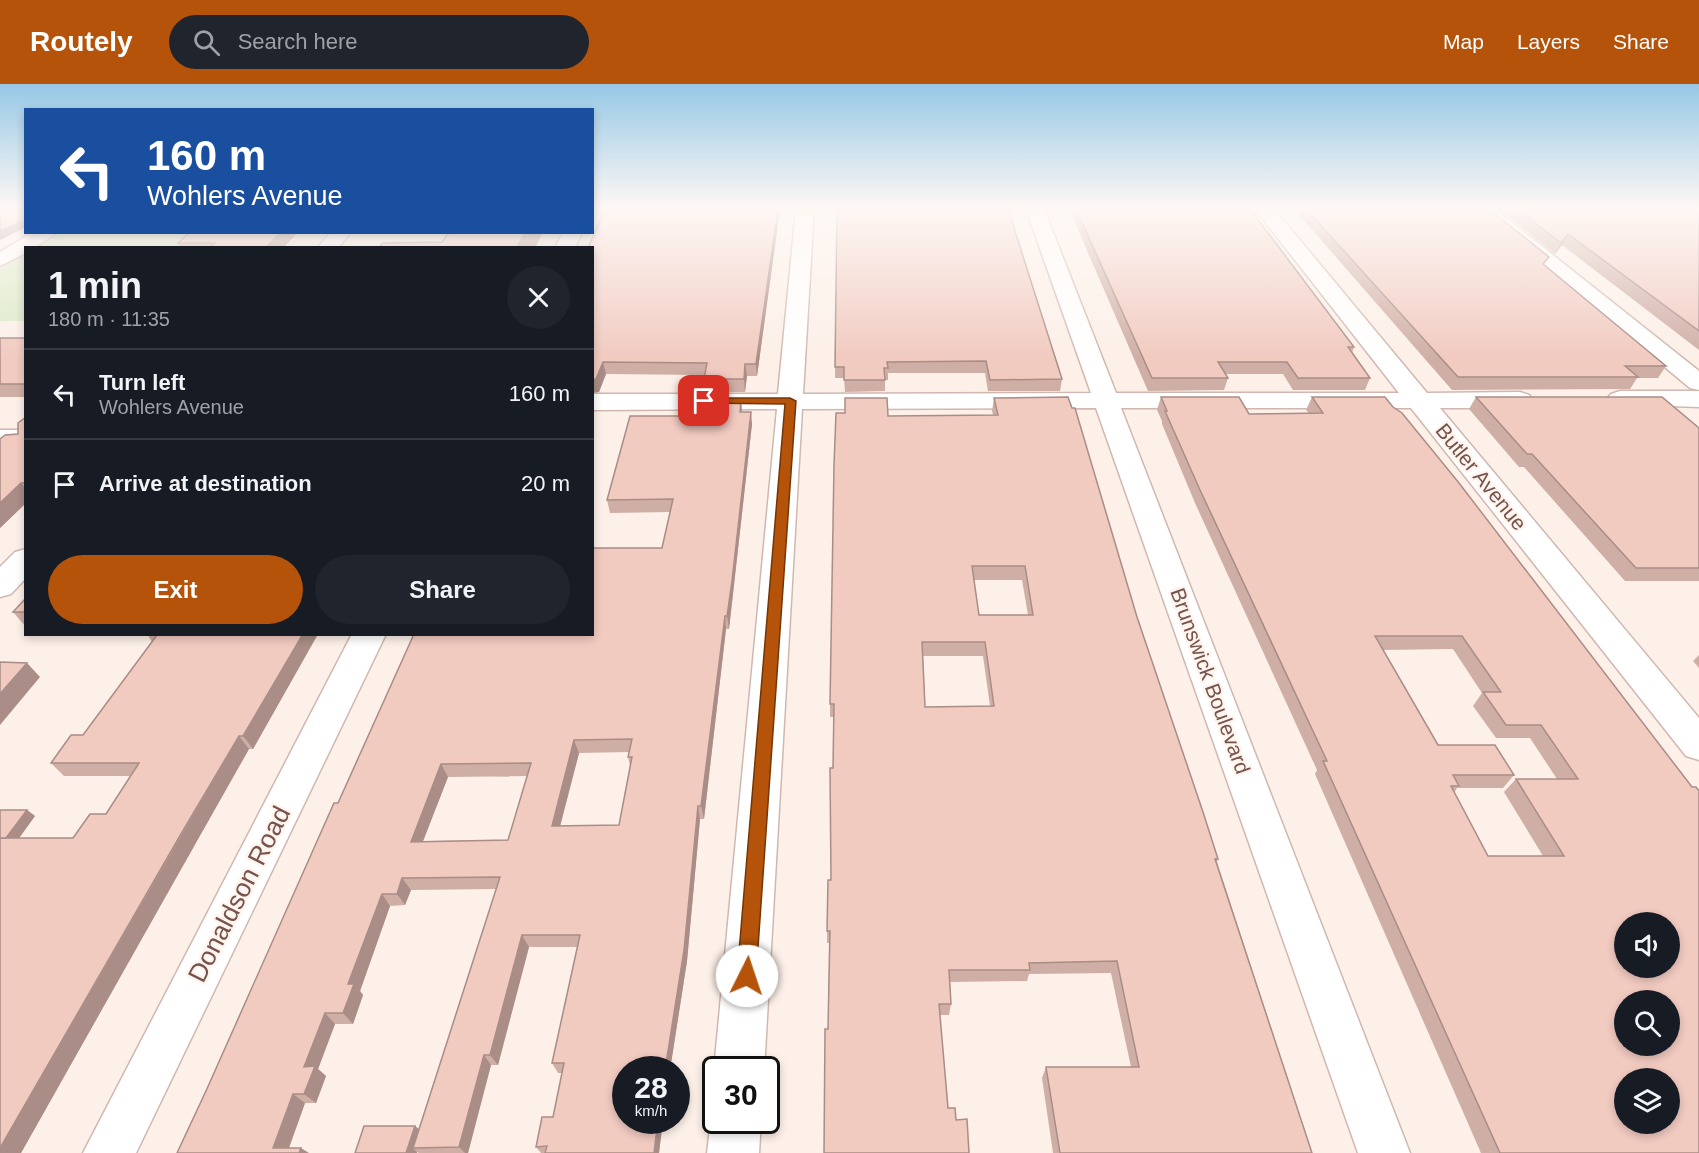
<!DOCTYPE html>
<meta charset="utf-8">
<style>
body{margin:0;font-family:Arial,sans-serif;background:#20242c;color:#f1f3f6;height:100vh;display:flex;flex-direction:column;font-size:22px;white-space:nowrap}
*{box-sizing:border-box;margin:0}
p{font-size:20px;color:#9ea1a6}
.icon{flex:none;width:33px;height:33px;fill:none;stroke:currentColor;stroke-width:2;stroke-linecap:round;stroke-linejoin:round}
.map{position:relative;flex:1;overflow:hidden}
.side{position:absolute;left:24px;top:162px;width:570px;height:390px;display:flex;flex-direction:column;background:#171b24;border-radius:0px;box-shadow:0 3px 9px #0003}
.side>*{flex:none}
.guide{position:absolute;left:24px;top:24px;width:570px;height:126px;border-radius:0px;box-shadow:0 3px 9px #0003;background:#1a4fa0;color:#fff;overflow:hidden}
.tools{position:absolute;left:1614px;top:828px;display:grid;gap:12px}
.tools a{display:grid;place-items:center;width:66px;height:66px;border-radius:50%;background:#171b24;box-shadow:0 3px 9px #0003;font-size:30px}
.speed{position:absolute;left:612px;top:972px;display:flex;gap:12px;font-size:30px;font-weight:700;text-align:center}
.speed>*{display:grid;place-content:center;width:78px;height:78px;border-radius:50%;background:#171b24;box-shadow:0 3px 9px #0003;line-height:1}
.speed small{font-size:15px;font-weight:400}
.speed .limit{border:3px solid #111;border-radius:9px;background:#fff;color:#111}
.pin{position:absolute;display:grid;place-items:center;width:51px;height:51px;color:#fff;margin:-26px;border-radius:12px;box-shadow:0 3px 9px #0006}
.me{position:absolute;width:66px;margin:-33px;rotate:4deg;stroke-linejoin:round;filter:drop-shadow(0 0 4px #0008)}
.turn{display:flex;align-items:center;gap:21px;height:126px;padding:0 24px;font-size:27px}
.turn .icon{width:78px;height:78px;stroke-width:2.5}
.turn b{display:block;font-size:42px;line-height:51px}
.round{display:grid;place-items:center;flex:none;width:63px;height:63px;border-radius:32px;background:#20242c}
.headline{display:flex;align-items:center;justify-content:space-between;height:102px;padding:0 24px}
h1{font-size:36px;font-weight:700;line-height:45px}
.button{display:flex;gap:12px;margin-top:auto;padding:12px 24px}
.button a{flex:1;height:69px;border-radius:36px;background:#b45309;color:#fff;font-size:24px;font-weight:700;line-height:69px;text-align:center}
.button a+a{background:#20242c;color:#f1f3f6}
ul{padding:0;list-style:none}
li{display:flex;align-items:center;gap:18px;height:90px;padding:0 24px;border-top:2px solid #363941}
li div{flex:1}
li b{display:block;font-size:22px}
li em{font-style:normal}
header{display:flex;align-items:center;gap:36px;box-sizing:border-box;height:84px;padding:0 30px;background:#b45309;color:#fff}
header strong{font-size:28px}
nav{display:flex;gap:33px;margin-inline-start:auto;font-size:21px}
.search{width:420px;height:54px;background:#20242c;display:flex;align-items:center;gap:15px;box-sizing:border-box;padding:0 21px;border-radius:33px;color:#9ea1a6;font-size:22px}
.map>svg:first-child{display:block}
</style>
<header>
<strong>Routely</strong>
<div class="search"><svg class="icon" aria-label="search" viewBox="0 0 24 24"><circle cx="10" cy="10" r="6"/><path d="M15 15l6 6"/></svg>Search here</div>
<nav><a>Map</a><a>Layers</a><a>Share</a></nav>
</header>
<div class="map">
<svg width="1699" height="1069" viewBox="0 0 1699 1069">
<rect width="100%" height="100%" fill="#fcf0e8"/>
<g fill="#dbeac6">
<polygon points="61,149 204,149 184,163 32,164"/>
<polygon points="25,168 25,237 0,237 0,185"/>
</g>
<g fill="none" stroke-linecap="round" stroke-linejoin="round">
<defs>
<g id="minor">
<polygon points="796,125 814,125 803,310 1091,309 1026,125 1044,125 1116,309 1399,309 1255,125 1274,125 1427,309 1520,308 1529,311 1533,316 1529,321 1520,324 1440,324 1699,634 1699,676 1686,672 1411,324 1121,324 1410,1069 1358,1069 1096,324 802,325 764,986 716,986 716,989 714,986 777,325 592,326 592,310 778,310"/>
<polygon points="1475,125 1495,125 1699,287 1699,306 1690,304"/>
<polygon points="33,148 57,148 35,164 26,164 26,169 0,182 0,168"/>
<polygon points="331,148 351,148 338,164 317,164"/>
<polygon points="563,148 582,148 575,164 555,164"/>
<polygon points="1620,307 1699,307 1699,323 1611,320 1607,315 1611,310"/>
<rect x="0" y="346" width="26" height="16"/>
<polygon points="26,465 26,494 11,510 0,513 0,483 15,468"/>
<polygon points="352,550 386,550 136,1069 83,1069"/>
<polygon points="716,1024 716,1036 761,1036 759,1069 707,1069 711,1036"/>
</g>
</defs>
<use href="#minor" stroke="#d0b8b0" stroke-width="3"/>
<use href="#minor" fill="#fff" fill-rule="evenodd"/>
</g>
<g fill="#cfaea5" fill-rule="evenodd">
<polygon points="605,125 780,125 757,292 747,292 745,308 706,308 704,295 705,291 606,290 599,308"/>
<polygon points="837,125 1062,295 1060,307 988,307 985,289 888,289 888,296 885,296 885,307 845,308 844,294 835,294"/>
<polygon points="1069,125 1250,125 1354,263 1352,269 1370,294 1365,306 1293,306 1283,290 1225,290 1228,294 1224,306 1148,307"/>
<polygon points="1294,125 1489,125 1545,181 1666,282 1658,294 1637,294 1630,305 1452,306"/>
<polygon points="1499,125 1699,125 1699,266 1562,161 1555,170"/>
<polygon points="190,148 298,148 283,164 180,164 178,159"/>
<rect x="0" y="254" width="26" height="59"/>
<path d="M1161 313 1249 330 1309 329 1306 326 1312 313 1652 651 1699 1069H1481L1315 690 1317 686 1195 419 1162 340V337L1157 326ZM1453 565 1482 609 1473 622 1496 654H1530L1557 695H1516L1504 708 1543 772H1488L1454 709 1457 704H1503L1514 691 1438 661 1383 566Z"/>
<polygon points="1476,313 1699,344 1699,497 1625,497 1524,383 1519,383 1469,325"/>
<path d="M994 314 1137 533 1218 775 1217 778 1312 1069H1053L1042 994 1046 983H1131L1111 889 1029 890 1027 897 950 898 951 920 949 931H940L948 1024 956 1036 969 1069 828 945 829 859H827V847L831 796 834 633H830V620L888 332 993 331 992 327ZM974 496H1022L1028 531H979ZM923 572H983L990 622 925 623Z"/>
<path d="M742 328 752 340 733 510 729 545H726L704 735H700L687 877 670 986H626V1036H663L659 1069H541L536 1063 553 1033 562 989H558L552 979 577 863H529L498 981H491L468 1069H419L417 1068V1069H355L415 1042 419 1045 496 805 411 806 405 821 390 822 360 907 363 911 353 940H335L318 985 326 992 316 1019H305L289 1064 177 1069 338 719 662 464 670 428 610 429 607 416 686 332ZM629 668 628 673 630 682 619 741 560 742 579 669ZM527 692 508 756 423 757 448 693Z"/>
<polygon points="26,333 26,419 0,444 0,355 18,350"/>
<polygon points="26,514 26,542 25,542 13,528"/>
<polygon points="147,550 318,550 253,665 249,665 193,763 21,1069 0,726 27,726 35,732 19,754 73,754 106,730 130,692 64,692 51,679 83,651 152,558"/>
<polygon points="1699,571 1699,584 1693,577"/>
</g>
<g fill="#a98d86">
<polygon points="778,125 780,125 757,292 756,280"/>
<polygon points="26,135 26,143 0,156 0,147"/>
<polygon points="281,148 298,148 283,164 265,164"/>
<polygon points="525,148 543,148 535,164 517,164"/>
<polygon points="1568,150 1562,161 1555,170 1561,159"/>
<polygon points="603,278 606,290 599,308 592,309 592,296"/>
<polygon points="745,280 747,292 745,308 744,295"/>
<polygon points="741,315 742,327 740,328"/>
<polygon points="751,328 752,340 729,545 727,532"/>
<polygon points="21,399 26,405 26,419 0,444 0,419"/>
<polygon points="725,532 726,545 704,735 701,722"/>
<polygon points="303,550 318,550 253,665 243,652"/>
<polygon points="27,579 40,593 0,641 0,610"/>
<polygon points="239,652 249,665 21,1069 0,1069 0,1064"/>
<polygon points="574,656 579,669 557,754 552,742"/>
<polygon points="441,680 448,693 418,770 411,758"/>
<polygon points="698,722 700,735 687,877 670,986 665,986"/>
<polygon points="27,726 35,732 6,772 0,762"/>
<polygon points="402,794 411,806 405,821 397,810"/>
<polygon points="382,810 390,822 360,907 363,911 353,940 343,929 348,900"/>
<polygon points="522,851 529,863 498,981 490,971"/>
<polygon points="325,929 335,940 318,985 326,992 316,1019 304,1010 304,983"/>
<polygon points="484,971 491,981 468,1069 465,1069 459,1063"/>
<polygon points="293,1010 305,1019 287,1069 273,1064"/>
<polygon points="658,1036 663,1036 659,1069 654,1069"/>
<polygon points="415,1042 423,1049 413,1064 417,1068 417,1069 406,1069"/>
<polygon points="301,1064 309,1069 299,1069"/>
</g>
<g fill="#f1cac0" stroke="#a98d86" stroke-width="1.5" fill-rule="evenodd">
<polygon points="0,125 26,125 26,135 0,147"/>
<polygon points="605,125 778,125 756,280 745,280 744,295 704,295 707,279 603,278 596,295 592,296 592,164 588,164"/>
<polygon points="837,125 1008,125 1062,295 990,296 986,277 887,278 888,284 884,284 885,296 844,296 844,283 835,283"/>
<polygon points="1076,125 1250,125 1354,263 1348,263 1370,294 1298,294 1287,278 1218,278 1228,294 1152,294"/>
<polygon points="1306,125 1489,125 1549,173 1543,180 1666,282 1625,282 1638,293 1458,293"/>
<polygon points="1517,125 1699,125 1699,247 1568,150 1561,159"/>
<polygon points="190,148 281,148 265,164 209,164 215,159 178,159"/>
<polygon points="449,148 525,148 517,163 346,164 379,163 383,159 442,158"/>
<rect x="0" y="254" width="26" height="46"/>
<path d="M1068 313 1072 324H1075L1137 533 1203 728 1218 775H1215L1312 1069H1060L1046 983H1139L1117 877 1029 879 1030 886H949L951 920H939L948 1024H955L956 1036 967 1035 969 1069H824L825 945H828L830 847H827L828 796H831L830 684H833L834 620H830L834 381 836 329H845V314H887L888 332 998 331 994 314ZM972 482H1025L1033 531H979ZM922 558H985L994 622 925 623Z"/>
<path d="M1161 313H1239L1249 330 1323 329 1312 313H1385L1393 323 1402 329 1459 399 1692 703H1696L1699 707V1069H1500L1323 677H1327L1200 406 1165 327H1167ZM1375 552H1462L1501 608H1483L1506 641H1541L1578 695H1516L1564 772H1488L1451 702H1459L1453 691H1514L1495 661H1438ZM1624 838H1670V884H1624ZM1624 916H1670V962H1624ZM1624 994H1670V1040H1624Z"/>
<polygon points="1476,313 1662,313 1699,344 1699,484 1636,484 1532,370 1527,370"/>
<path d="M701 315H741L740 328H751L732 497 727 532H725L701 722H698L684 866 665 986H626V1036H658L654 1069H545L547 1062 536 1063 542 1033H553L564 979H552L580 851H522L490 971H484L459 1063 413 1064 500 793 402 794 397 810H382L348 900H354L343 929H325L304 983 315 982 304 1010H293L273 1064H301L299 1069H177L206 1007 334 719H338L414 550H592V469L594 464H662L673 415 607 416 630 332H686L687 328H699ZM632 655 628 673H632L619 741 552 742 574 656ZM531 679 508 756 411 758 441 680Z"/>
<polygon points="26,333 26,399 21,399 0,419 0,355 5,351 18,350 18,339"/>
<polygon points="26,514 26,528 13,528"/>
<polygon points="147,550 303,550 243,652 239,652 181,750 0,1064 0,754 73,754 90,730 106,730 139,679 51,679 71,651 83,651 157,551"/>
<polygon points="0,578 27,579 0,610"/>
<polygon points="0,726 27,726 6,754 0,754"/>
<polygon points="364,1042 415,1042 406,1069 355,1069"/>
</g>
<linearGradient id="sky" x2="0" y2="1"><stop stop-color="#96c8e6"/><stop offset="0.45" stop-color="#fef8f5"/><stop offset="1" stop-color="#fef8f5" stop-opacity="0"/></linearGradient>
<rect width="1699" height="275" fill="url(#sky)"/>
<polygon fill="#b45309" stroke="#753606" stroke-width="1.5" points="704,314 790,314 796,317 756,892 753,899 747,902 740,899 737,892 785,320 700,319 700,315"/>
<g text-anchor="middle" stroke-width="5" stroke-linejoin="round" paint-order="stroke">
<g font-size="21" fill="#76534c" stroke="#fff5ee">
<text transform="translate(1481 393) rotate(51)" y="7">Butler Avenue</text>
<text transform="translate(1210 597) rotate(70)" y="7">Brunswick Boulevard</text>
</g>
<g font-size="26" fill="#76534c" stroke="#fff5ee">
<text transform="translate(239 810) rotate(-63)" y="9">Donaldson Road</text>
</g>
</g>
</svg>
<div class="tools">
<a><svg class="icon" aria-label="sound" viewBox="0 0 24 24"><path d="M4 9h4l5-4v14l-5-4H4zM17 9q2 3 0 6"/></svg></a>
<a><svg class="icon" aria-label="search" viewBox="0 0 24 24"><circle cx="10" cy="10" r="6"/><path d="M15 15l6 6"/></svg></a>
<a><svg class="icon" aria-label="layers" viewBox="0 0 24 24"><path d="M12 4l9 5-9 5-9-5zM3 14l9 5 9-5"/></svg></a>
</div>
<div class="speed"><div>28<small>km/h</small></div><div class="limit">30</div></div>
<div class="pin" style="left:704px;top:317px;background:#d93025"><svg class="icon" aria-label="arrive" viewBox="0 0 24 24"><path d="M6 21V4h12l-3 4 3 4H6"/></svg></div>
<svg class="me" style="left:747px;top:892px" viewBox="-20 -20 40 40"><circle r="19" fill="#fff"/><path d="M0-13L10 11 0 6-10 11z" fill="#b45309"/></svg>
<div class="guide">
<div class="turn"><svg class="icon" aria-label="left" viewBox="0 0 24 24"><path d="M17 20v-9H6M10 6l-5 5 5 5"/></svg><div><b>160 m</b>Wohlers Avenue</div></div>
</div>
<section class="side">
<div class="headline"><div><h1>1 min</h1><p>180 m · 11:35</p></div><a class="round"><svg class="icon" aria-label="close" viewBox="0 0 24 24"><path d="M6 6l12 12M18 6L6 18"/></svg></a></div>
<ul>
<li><svg class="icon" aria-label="left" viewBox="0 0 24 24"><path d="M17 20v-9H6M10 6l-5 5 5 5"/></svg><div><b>Turn left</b><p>Wohlers Avenue</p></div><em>160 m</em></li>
<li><svg class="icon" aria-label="arrive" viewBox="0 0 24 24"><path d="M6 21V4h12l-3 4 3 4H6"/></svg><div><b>Arrive at destination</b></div><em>20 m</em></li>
</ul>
<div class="button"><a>Exit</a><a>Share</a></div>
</section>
</div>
